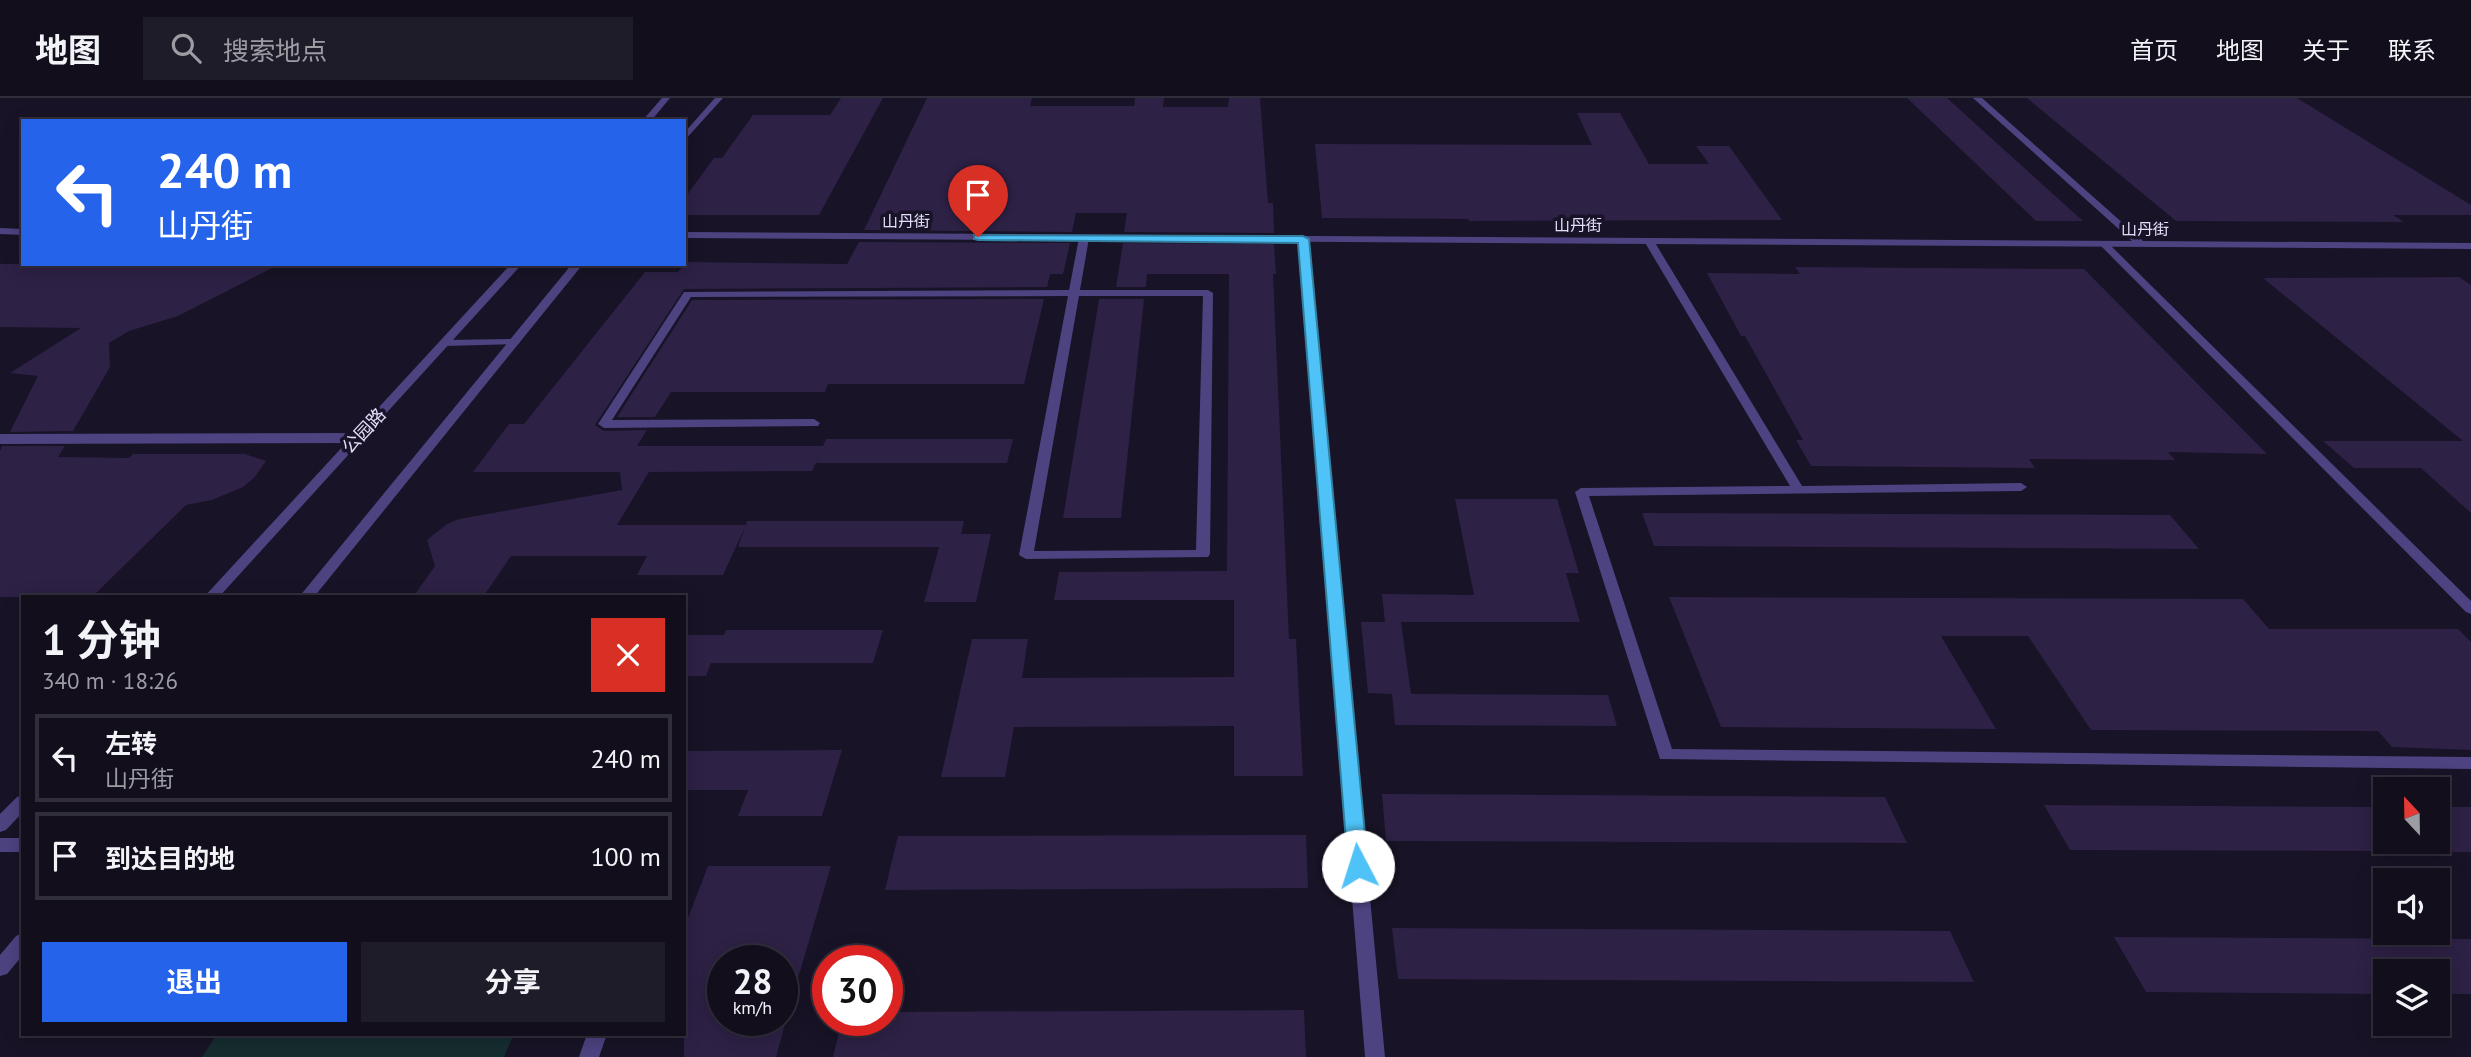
<!DOCTYPE html>
<html lang="zh">
<meta charset="utf-8">
<style>
body{margin:0;font-family:"PT Sans","Noto Sans SC",sans-serif;background:#1f1c29;color:#f1f3f6;height:100vh;display:flex;flex-direction:column;font-size:26px;white-space:nowrap}
*{box-sizing:border-box;margin:0}
p{font-size:23px;color:#9c9ca3}
.icon{flex:none;width:38px;height:38px;fill:none;stroke:currentColor;stroke-width:2;stroke-linecap:round;stroke-linejoin:round}
.map{position:relative;flex:1;overflow:hidden}
.sheet{position:absolute;left:21px;top:497px;width:665px;height:441px;display:flex;flex-direction:column;background:#120e1c;border-radius:0px;box-shadow:0 4px 18px #0003,0 0 0 2px #312e3b}
.sheet>*{flex:none}
.top-card{position:absolute;left:21px;top:21px;width:665px;height:147px;border-radius:0px;box-shadow:0 4px 18px #0003,0 0 0 2px #312e3b;background:#2563eb;color:#fff;overflow:hidden}
.needle{width:46px;rotate:338deg}
.fabs{position:absolute;left:2373px;top:679px;display:grid;gap:14px}
.fabs a{display:grid;place-items:center;width:77px;height:77px;border-radius:0px;background:#120e1c;box-shadow:0 4px 18px #0003,0 0 0 2px #312e3b;font-size:35px}
.speed{position:absolute;left:707px;top:847px;display:flex;gap:14px;font-size:35px;font-weight:700;text-align:center}
.speed>*{display:grid;place-content:center;width:91px;height:91px;border-radius:50%;background:#120e1c;box-shadow:0 4px 18px #0003,0 0 0 2px #312e3b;line-height:1}
.speed small{font-size:18px;font-weight:400}
.speed .limit{border:10px solid #d22;background:#fff;color:#111}
.pin{position:absolute;display:grid;place-items:center;width:60px;height:60px;color:#fff;margin:-72px -30px;border-radius:50% 50% 50% 0;rotate:-45deg;box-shadow:0 0 7px #0007}
.pin .icon{rotate:45deg}
.me{position:absolute;width:77px;margin:-38px;rotate:355deg;stroke-linejoin:round;filter:drop-shadow(0 0 5px #0008)}
.turn{display:flex;align-items:center;gap:24px;height:147px;padding:0 21px;font-size:32px}
.turn .icon{width:91px;height:91px;stroke-width:2.5}
.turn b{display:block;font-size:49px;line-height:60px}
.round{display:grid;place-items:center;flex:none;width:74px;height:74px;border-radius:0px;background:#1f1c29}
.headline{display:flex;align-items:center;justify-content:space-between;height:119px;padding:0 21px}
h1{font-size:42px;font-weight:700;line-height:52px}
.action{display:flex;gap:14px;margin-top:auto;padding:14px 21px}
.action a{flex:1;height:80px;border-radius:0px;background:#2563eb;color:#fff;font-size:28px;font-weight:700;line-height:80px;text-align:center}
.action a+a{background:#1f1c29;color:#f1f3f6}
ul{padding:0;list-style:none}
li{display:flex;align-items:center;gap:21px;height:88px;margin:0 14px 10px;padding:0 7px;border:4px solid #312e3b;border-radius:0px}
li div{flex:1}
li b{display:block;font-size:26px}
li em{font-style:normal}
header{display:flex;align-items:center;gap:42px;box-sizing:border-box;height:98px;padding:0 35px;background:#120e1c;border-bottom:2px solid #312e3b}
header strong{font-size:33px}
nav{display:flex;gap:38px;margin-inline-start:auto;font-size:24px}
.search{width:490px;height:63px;background:#1f1c29;display:flex;align-items:center;gap:18px;box-sizing:border-box;padding:0 24px;border-radius:0px;color:#9c9ca3;font-size:26px}
.map>svg:first-child{display:block}
</style>
<header>
<strong>地图</strong>
<div class="search"><svg class="icon" aria-label="search" viewBox="0 0 24 24"><circle cx="10" cy="10" r="6"/><path d="M15 15l6 6"/></svg>搜索地点</div>
<nav><a>首页</a><a>地图</a><a>关于</a><a>联系</a></nav>
</header>
<div class="map">
<svg width="2471" height="959" viewBox="0 0 2471 959">
<rect width="100%" height="100%" fill="#181326"/>
<polygon fill="#162d30" points="217,936 514,936 504,959 202,959"/>
<g fill="#2d2145">
<polygon points="841,0 883,0 819,117 684,117 684,101 714,60 722,60 753,17 830,17"/>
<polygon points="927,0 1032,0 1030,8 1134,8 1135,0 1164,0 1163,9 1228,9 1229,0 1260,0 1268,105 1273,105 1274,135 1124,134 1127,115 1076,115 1072,134 864,132"/>
<polygon points="1907,0 1947,0 2083,123 2036,123"/>
<polygon points="2027,0 2297,0 2471,107 2471,117 2393,117 2404,124 2176,123"/>
<polygon points="1577,15 1620,15 1649,66 1709,66 1696,48 1729,48 1782,122 1469,123 1468,121 1322,120 1315,46 1592,47"/>
<polygon points="859,144 1070,145 1063,176 1050,176 1047,189 684,191 595,327 604,333 647,332 637,348 823,348 826,341 1013,341 1007,365 816,365 820,356 812,373 649,374 617,427 746,427 723,477 637,477 647,458 511,458 483,499 413,499 435,468 427,442 447,426 459,421 622,392 620,374 473,374 509,326 524,326 645,174 678,174 686,164 847,166"/>
<polygon points="1123,145 1274,146 1276,176 1273,176 1289,541 1296,541 1303,678 1234,678 1234,628 1014,629 1005,679 941,679 972,541 1028,541 1022,580 1234,579 1234,502 1054,502 1059,474 1227,473 1229,176 1147,176 1146,189 1116,189"/>
<polygon points="0,166 280,166 178,218 129,233 109,245 110,269 73,333 10,334 38,278 10,275 81,230 0,229"/>
<polygon points="1795,169 2084,171 2267,356 2168,354 2175,362 2029,361 2035,370 1811,368 1796,342 1803,342 1745,238 1741,238 1707,175 1800,176"/>
<polygon points="2459,179 2471,187 2471,415 2421,370 2354,370 2323,343 2463,343 2263,180"/>
<polygon points="1044,201 1024,286 828,286 825,294 671,294 655,319 617,319 692,202"/>
<polygon points="1099,201 1144,201 1121,420 1063,420"/>
<polygon points="2,348 65,348 58,359 129,360 133,356 245,356 266,363 254,380 243,389 212,402 186,407 92,499 0,499 0,353"/>
<polygon points="1455,401 1557,401 1579,475 1566,475 1580,524 1401,524 1411,596 1608,597 1617,628 1395,627 1392,596 1368,595 1361,524 1385,524 1382,496 1474,497"/>
<polygon points="1642,415 2170,417 2199,451 1654,448"/>
<polygon points="747,423 964,423 961,436 991,436 976,504 924,504 939,449 738,449"/>
<polygon points="1669,499 2243,501 2269,531 2458,531 2471,544 2471,652 2392,649 2378,633 2091,632 2028,538 1941,538 1996,631 1721,629"/>
<polygon points="726,532 883,532 873,565 711,565 706,578 684,578 684,537 724,537"/>
<polygon points="842,652 822,718 738,718 748,692 684,692 684,653"/>
<polygon points="1382,696 1885,699 1907,745 1386,743"/>
<polygon points="2044,707 2385,709 2385,753 2070,752"/>
<rect x="2438" y="709" width="33" height="45"/>
<polygon points="1306,737 1308,790 885,792 898,738"/>
<polygon points="708,768 831,768 789,911 782,910 782,863 723,863 723,922 786,922 776,959 684,959 684,830"/>
<polygon points="1392,830 1950,833 1974,884 1398,881"/>
<polygon points="2114,839 2471,841 2471,896 2438,896 2438,873 2385,873 2385,896 2146,894"/>
<polygon points="1304,912 1306,959 833,959 842,922 887,922 887,914"/>
</g>
<g fill="none" stroke-linecap="round" stroke-linejoin="round">
<polyline stroke="#4d4380" stroke-width="10" points="0,341 357,340"/>
<g fill="#4d4380" fill-rule="evenodd">
<path d="M1084 137 1089 140 1080 192H1208L1213 195 1210 456 1208 459 1026 461 1019 457 1068 198 691 199 612 322 814 321 820 325 818 328 604 330 598 326 684 194 1069 192 1079 140ZM1079 198H1203L1196 452 1034 453Z"/>
<polygon points="1303,138 1308,141 1385,959 1365,959 1298,141"/>
<polygon points="1646,141 1654,143 1802,388 2021,385 2027,389 2021,393 1589,398 1672,651 2471,659 2471,671 1660,661 1575,394 1581,390 1790,388 1644,143"/>
<polygon points="2101,144 2107,144 2471,503 2471,516 2466,514 2101,148"/>
<polygon points="514,241 520,244 518,246 445,248 439,245 445,242"/>
</g>
<g fill="#4d4380" fill-rule="evenodd">
<polygon points="662,0 670,0 651,23 642,23"/>
<polygon points="715,0 723,0 684,43 684,35"/>
<polygon points="1973,0 1982,0 2143,143 2471,145 2471,151 684,140 684,134 2132,143"/>
<polygon points="0,130 23,131 23,137 0,136"/>
<polygon points="511,166 522,166 219,499 204,499"/>
<polygon points="572,166 583,166 314,499 299,499"/>
<polygon points="23,697 23,714 6,732 0,734 0,716 17,699"/>
<rect x="0" y="740" width="23" height="14"/>
<polygon points="23,835 23,857 7,876 0,878 0,857 16,838"/>
<polygon points="587,936 607,936 599,959 579,959"/>
</g>
</g>
<polygon fill="#4fc3f7" stroke="#337fa1" stroke-width="2" points="974,137 1303,138 1309,141 1368,768 1365,774 1358,776 1351,774 1348,768 1298,145 978,142 974,141"/>
<g text-anchor="middle" stroke-width="7" stroke-linejoin="round" paint-order="stroke">
<g font-size="16" fill="#e3dcfb" stroke="#181326">
<text x="906" y="129">山丹街</text>
<text x="1578" y="133">山丹街</text>
<text x="2145" y="137">山丹街</text>
</g>
<g font-size="18" fill="#e3dcfb" stroke="#181326">
<text transform="translate(364 333) rotate(-47)" y="6">公园路</text>
</g>
</g>
</svg>
<div class="fabs">
<a><svg class="needle" viewBox="-14 -14 28 28"><path d="M0-13l5 13h-10z" fill="#e53935"/><path d="M0 13l5-13h-10z" fill="#9c9ca3"/></svg></a>
<a><svg class="icon" aria-label="sound" viewBox="0 0 24 24"><path d="M4 9h4l5-4v14l-5-4H4zM17 9q2 3 0 6"/></svg></a>
<a><svg class="icon" aria-label="layers" viewBox="0 0 24 24"><path d="M12 4l9 5-9 5-9-5zM3 14l9 5 9-5"/></svg></a>
</div>
<div class="speed"><div>28<small>km/h</small></div><div class="limit">30</div></div>
<div class="pin" style="left:978px;top:139px;background:#d93025"><svg class="icon" aria-label="arrive" viewBox="0 0 24 24"><path d="M6 21V4h12l-3 4 3 4H6"/></svg></div>
<svg class="me" style="left:1358px;top:768px" viewBox="-20 -20 40 40"><circle r="19" fill="#fff"/><path d="M0-13L10 11 0 6-10 11z" fill="#4fc3f7"/></svg>
<div class="top-card">
<div class="turn"><svg class="icon" aria-label="left" viewBox="0 0 24 24"><path d="M17 20v-9H6M10 6l-5 5 5 5"/></svg><div><b>240 m</b>山丹街</div></div>
</div>
<section class="sheet">
<div class="headline"><div><h1>1 分钟</h1><p>340 m · 18:26</p></div><a class="round" style="background:#d93025;color:#fff"><svg class="icon" aria-label="close" viewBox="0 0 24 24"><path d="M6 6l12 12M18 6L6 18"/></svg></a></div>
<ul>
<li><svg class="icon" aria-label="left" viewBox="0 0 24 24"><path d="M17 20v-9H6M10 6l-5 5 5 5"/></svg><div><b>左转</b><p>山丹街</p></div><em>240 m</em></li>
<li><svg class="icon" aria-label="arrive" viewBox="0 0 24 24"><path d="M6 21V4h12l-3 4 3 4H6"/></svg><div><b>到达目的地</b></div><em>100 m</em></li>
</ul>
<div class="action"><a>退出</a><a>分享</a></div>
</section>
</div>
